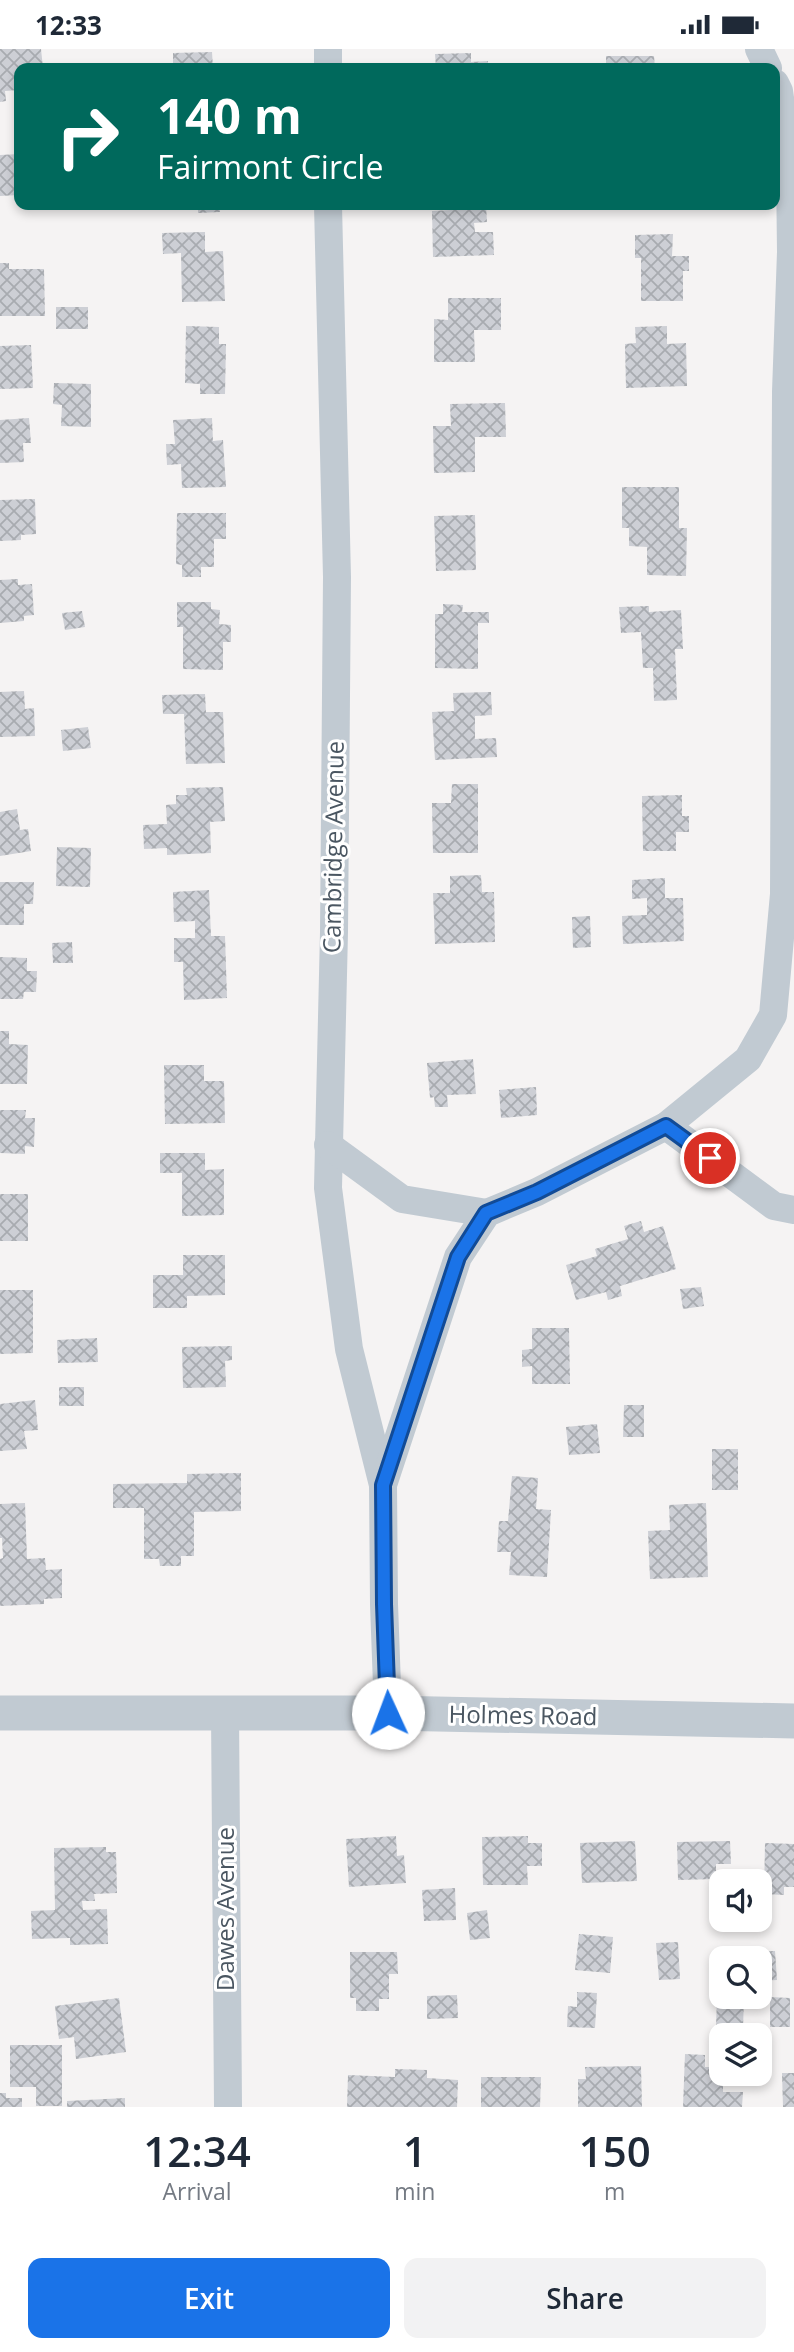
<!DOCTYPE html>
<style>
body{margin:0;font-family:"Open Sans",sans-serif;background:#f2f2f3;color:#1f2937;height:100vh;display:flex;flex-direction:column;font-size:26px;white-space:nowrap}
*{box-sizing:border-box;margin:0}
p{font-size:23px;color:#747a83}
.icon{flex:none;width:38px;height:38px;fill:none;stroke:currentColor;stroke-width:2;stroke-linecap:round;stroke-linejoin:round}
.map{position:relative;height:2058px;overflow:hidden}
.details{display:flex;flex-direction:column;background:#fff;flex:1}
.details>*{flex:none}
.guide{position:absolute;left:14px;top:14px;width:766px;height:147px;border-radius:14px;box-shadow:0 4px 10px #0003;background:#00695c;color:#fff;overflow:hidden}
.tools{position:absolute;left:709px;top:1820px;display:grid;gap:14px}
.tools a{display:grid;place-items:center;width:63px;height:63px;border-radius:14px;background:#fff;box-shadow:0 4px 10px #0003;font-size:35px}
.pin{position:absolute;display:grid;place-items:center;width:60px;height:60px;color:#fff;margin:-30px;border:4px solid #fff;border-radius:50%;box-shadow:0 2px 7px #0007}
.me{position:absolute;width:77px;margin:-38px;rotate:358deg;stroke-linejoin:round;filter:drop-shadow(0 0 5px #0008)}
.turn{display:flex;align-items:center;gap:24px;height:147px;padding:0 28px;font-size:32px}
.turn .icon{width:91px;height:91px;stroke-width:2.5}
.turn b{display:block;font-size:49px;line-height:60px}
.eta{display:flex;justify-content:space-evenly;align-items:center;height:119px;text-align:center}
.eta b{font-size:42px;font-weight:600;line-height:49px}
.cta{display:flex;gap:14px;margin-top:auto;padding:14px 28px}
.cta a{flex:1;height:80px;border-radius:14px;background:#1a73e8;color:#fff;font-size:28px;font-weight:600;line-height:80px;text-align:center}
.cta a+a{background:#f2f2f3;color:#1f2937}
.status{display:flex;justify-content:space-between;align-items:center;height:49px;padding:0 35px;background:#fff;direction:ltr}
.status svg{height:19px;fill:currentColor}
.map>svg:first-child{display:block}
</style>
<div class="status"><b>12:33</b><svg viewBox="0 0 49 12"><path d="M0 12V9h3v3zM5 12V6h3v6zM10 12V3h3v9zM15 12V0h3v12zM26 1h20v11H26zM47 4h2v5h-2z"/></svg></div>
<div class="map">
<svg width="794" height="2058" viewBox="0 0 794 2058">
<defs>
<pattern id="building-cross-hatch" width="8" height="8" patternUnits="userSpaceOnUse" patternTransform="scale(1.75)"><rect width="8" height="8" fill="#cdcfd5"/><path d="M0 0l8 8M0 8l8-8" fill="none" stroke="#a8abb0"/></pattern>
</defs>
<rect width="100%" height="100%" fill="#f5f3f3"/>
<g fill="url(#building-cross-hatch)">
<polygon points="0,0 41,0 43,19 19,19 19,41 5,42 6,52 0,53"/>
<polygon points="212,3 213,19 173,19 173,4"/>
<polygon points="471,4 471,13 488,12 488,19 436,19 435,5"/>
<polygon points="606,7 654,7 655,19 606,19"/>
<polygon points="19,105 19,146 0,147 0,106"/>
<polygon points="198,156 220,156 220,163 198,164"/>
<polygon points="451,156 486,156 487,173 474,174 475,183 493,183 494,206 433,208 432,162 451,161"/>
<polygon points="205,183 205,203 223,202 225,252 182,253 181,204 163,205 162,184"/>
<polygon points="673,185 672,207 689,207 689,222 683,222 683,252 641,252 641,209 635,209 635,186"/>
<polygon points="0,214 9,214 9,220 44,220 45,267 0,267"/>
<polygon points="448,249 501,249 501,281 474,281 475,313 434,313 434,270 448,271"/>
<rect x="56" y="258" width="32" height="22"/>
<polygon points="186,277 219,278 219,295 226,295 225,345 200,345 200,335 185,334"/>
<polygon points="667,277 667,295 686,294 687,337 626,339 625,295 636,294 635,278"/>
<polygon points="31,296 33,339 0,340 0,297"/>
<polygon points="54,334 91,335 91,378 61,377 62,356 53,355"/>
<polygon points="505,354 506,388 475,388 475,423 434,424 433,377 451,377 450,355"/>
<polygon points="29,369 31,394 23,394 24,413 0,414 0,371"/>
<polygon points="212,369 213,392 223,391 226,438 182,439 181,415 167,416 166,395 175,395 173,371"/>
<polygon points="622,438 679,438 679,479 687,479 686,527 647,526 647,498 629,497 629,479 622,479"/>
<polygon points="35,450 36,485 21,486 21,491 0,492 0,451"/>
<polygon points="177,464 226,464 226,490 214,490 214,518 201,518 201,528 182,528 182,516 176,515"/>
<polygon points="475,466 476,521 436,522 434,467"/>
<polygon points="18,530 18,536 32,535 34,566 24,567 24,572 0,574 0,531"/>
<polygon points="177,553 211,553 211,560 220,561 219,575 231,576 231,593 223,593 223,621 183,620 183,578 177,578"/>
<polygon points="443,555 463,556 462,563 489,563 489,574 478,574 478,620 435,619 435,565 443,565"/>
<polygon points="649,557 649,563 681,561 683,600 675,600 677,651 654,652 653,619 643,619 641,583 621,584 619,558"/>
<polygon points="82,562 85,578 65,581 62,564"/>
<polygon points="24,642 25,660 34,659 35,687 0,688 0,643"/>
<polygon points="491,643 492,666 475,667 475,690 496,689 497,708 435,711 432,663 454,662 453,644"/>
<polygon points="205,645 206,663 223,663 225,714 186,715 184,665 163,665 162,646"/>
<polygon points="88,678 91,699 63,702 61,681"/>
<polygon points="452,735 478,735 478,804 433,804 432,754 451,754"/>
<polygon points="223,738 225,772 210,773 211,804 167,806 167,799 144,800 143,776 167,775 166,756 176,755 176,746 187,746 186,739"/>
<polygon points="682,746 682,767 689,767 689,783 676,783 676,802 643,802 642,747"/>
<polygon points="17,760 20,781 28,780 31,802 0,807 0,763"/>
<polygon points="57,798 91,799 90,838 56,837"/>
<polygon points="481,826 482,843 494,843 495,893 435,895 433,844 450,844 450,827"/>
<polygon points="665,829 665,849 683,849 684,892 623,895 622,867 647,866 647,849 632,850 632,831"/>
<polygon points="0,833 34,833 33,855 24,855 24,876 0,876"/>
<polygon points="209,841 211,887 225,887 227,949 184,951 183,913 174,913 174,889 195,889 195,872 174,873 173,843"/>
<polygon points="590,867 591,898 573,899 572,868"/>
<polygon points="72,893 73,914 53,914 52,894"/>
<polygon points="0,908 27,909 27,922 37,922 36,943 24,943 23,950 0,950"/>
<polygon points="0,982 9,982 9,995 28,996 27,1035 0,1035"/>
<polygon points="473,1010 476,1045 447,1046 448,1058 435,1058 434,1048 430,1049 427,1014"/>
<polygon points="164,1016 204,1016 204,1032 224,1032 225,1074 165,1075"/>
<polygon points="536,1038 537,1066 501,1069 499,1041"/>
<polygon points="0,1061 26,1061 25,1069 35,1069 34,1098 25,1097 25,1105 0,1104"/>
<polygon points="160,1104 205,1104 205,1121 224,1120 224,1166 182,1167 182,1124 160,1124"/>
<rect x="0" y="1145" width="28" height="47"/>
<polygon points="641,1172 644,1183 663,1177 676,1220 620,1237 622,1247 608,1251 606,1243 576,1251 566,1216 597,1207 595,1200 628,1190 624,1177"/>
<polygon points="183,1206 225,1206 225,1246 187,1247 187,1259 153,1259 153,1226 183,1226"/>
<polygon points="701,1238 704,1257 683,1260 680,1240"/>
<polygon points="0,1241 33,1241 33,1304 0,1305"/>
<polygon points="532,1279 569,1279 570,1335 532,1335 532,1317 522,1318 522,1301 532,1300"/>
<polygon points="97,1289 98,1313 58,1314 57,1291"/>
<polygon points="232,1297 232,1311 225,1312 226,1338 183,1339 182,1298"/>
<rect x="59" y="1338" width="25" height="19"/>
<polygon points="35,1351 38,1381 24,1382 27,1400 0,1402 0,1355"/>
<polygon points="624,1356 644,1356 644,1388 623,1388"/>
<polygon points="597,1375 600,1404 569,1406 566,1378"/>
<rect x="712" y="1400" width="26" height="41"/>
<polygon points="241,1424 241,1462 194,1463 194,1507 181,1507 181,1517 160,1517 159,1510 144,1510 144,1459 113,1459 113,1435 187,1434 187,1425"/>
<polygon points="512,1427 538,1429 536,1460 551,1461 547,1528 509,1526 511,1503 497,1503 499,1472 508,1472"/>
<polygon points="25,1454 27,1510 45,1509 46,1521 62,1520 62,1549 44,1550 44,1555 0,1557 0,1510 3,1509 2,1489 0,1489 0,1455"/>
<polygon points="706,1454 708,1528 650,1530 648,1482 670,1481 669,1456"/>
<polygon points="396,1787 397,1807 404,1806 406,1834 349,1838 346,1790"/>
<polygon points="528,1787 528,1794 542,1794 542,1817 527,1817 528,1836 483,1836 482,1788"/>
<polygon points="635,1792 637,1832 582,1834 580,1794"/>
<polygon points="730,1792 731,1815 716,1815 716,1830 678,1831 677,1793"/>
<polygon points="765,1794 794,1795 794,1838 784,1838 784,1846 764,1845"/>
<polygon points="106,1798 106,1803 116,1803 117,1844 94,1845 95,1852 82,1852 83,1861 107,1860 108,1895 70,1896 70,1889 32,1890 31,1862 55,1861 54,1799"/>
<polygon points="455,1839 456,1871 424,1872 422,1841"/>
<polygon points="487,1861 490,1889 470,1891 467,1864"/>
<polygon points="579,1885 613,1888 610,1924 575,1921"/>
<polygon points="678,1893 680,1930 659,1931 656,1894"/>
<polygon points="775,1902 777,1931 760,1932 760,1909 754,1909 754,1903"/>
<polygon points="350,1903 397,1903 398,1925 389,1925 389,1950 379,1950 379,1962 356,1962 356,1949 350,1949"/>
<polygon points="577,1943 597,1944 595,1979 567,1978 568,1957 577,1958"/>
<polygon points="457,1946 458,1969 427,1970 427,1947"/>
<polygon points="717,1948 744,1949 743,1979 716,1977"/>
<polygon points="770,1948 790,1949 790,1978 770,1978"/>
<polygon points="119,1949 126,2003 76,2010 74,1988 59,1990 55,1957"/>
<polygon points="10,1996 62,1996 62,2057 36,2057 36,2038 10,2038"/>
<polygon points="685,2005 705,2006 705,2018 721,2018 721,2025 723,2025 723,2043 743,2043 742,2058 683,2058"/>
<polygon points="641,2017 642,2058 578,2058 578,2030 586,2030 585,2018"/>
<polygon points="395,2020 427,2021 427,2029 458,2031 457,2058 347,2058 348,2026 395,2028"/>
<polygon points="782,2024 794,2024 794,2058 783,2058"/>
<polygon points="481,2028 541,2028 540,2058 481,2058"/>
<polygon points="0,2044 6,2044 6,2049 22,2049 22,2058 0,2058"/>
<polygon points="125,2049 125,2058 67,2058 67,2052"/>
</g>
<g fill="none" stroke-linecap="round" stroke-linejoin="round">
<g stroke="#c1cad2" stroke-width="28">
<polyline points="759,0 768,19"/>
<polyline points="328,19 328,0"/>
<polyline points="328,156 337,528 334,883 328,1139 349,1300 383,1436"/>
<polyline points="666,1077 774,1157 794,1161"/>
<polyline points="328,1096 402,1150 487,1164"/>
<polyline points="225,1663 228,2058"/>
<polyline points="388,1664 384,1555 383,1436 458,1208 487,1164 537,1143 666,1077 748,1010 773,966 784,845 786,343 791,203 790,119 779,42 775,34"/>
</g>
<polyline stroke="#c1cad2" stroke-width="35" points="0,1664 388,1664 794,1672"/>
</g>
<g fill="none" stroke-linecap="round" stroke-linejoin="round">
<defs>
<polyline id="route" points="388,1664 384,1555 383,1436 458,1208 486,1164 537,1143 666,1077 710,1109"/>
</defs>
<use href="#route" stroke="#114b97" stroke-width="18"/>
<use href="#route" stroke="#1a73e8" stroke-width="12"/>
</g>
<g text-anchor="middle" stroke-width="6" stroke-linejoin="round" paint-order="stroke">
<g font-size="24" fill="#4a5661" stroke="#fff">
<text transform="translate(334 798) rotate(-89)" y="8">Cambridge Avenue</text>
<text transform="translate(523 1667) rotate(1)" y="8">Holmes Road</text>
<text transform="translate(226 1860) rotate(-90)" y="8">Dawes Avenue</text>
</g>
</g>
</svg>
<div class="tools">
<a><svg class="icon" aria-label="sound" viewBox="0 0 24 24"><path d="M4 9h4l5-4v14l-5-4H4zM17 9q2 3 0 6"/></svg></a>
<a><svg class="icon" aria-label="search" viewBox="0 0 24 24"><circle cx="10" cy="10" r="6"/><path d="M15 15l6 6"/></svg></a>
<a><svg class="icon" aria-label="layers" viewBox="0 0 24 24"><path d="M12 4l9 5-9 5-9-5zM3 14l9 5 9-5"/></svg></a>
</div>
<div class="pin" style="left:710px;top:1109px;background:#d93025"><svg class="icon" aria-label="arrive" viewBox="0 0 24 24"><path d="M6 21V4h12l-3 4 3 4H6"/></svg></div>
<svg class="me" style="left:388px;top:1664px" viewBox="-20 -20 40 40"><circle r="19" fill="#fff"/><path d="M0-13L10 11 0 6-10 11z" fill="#1a73e8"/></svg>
<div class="guide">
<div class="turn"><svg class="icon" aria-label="right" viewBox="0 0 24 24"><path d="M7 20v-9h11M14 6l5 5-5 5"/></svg><div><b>140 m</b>Fairmont Circle</div></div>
</div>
</div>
<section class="details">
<div class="eta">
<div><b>12:34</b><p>Arrival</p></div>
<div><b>1</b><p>min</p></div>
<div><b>150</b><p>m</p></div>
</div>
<div class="cta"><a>Exit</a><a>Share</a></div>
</section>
